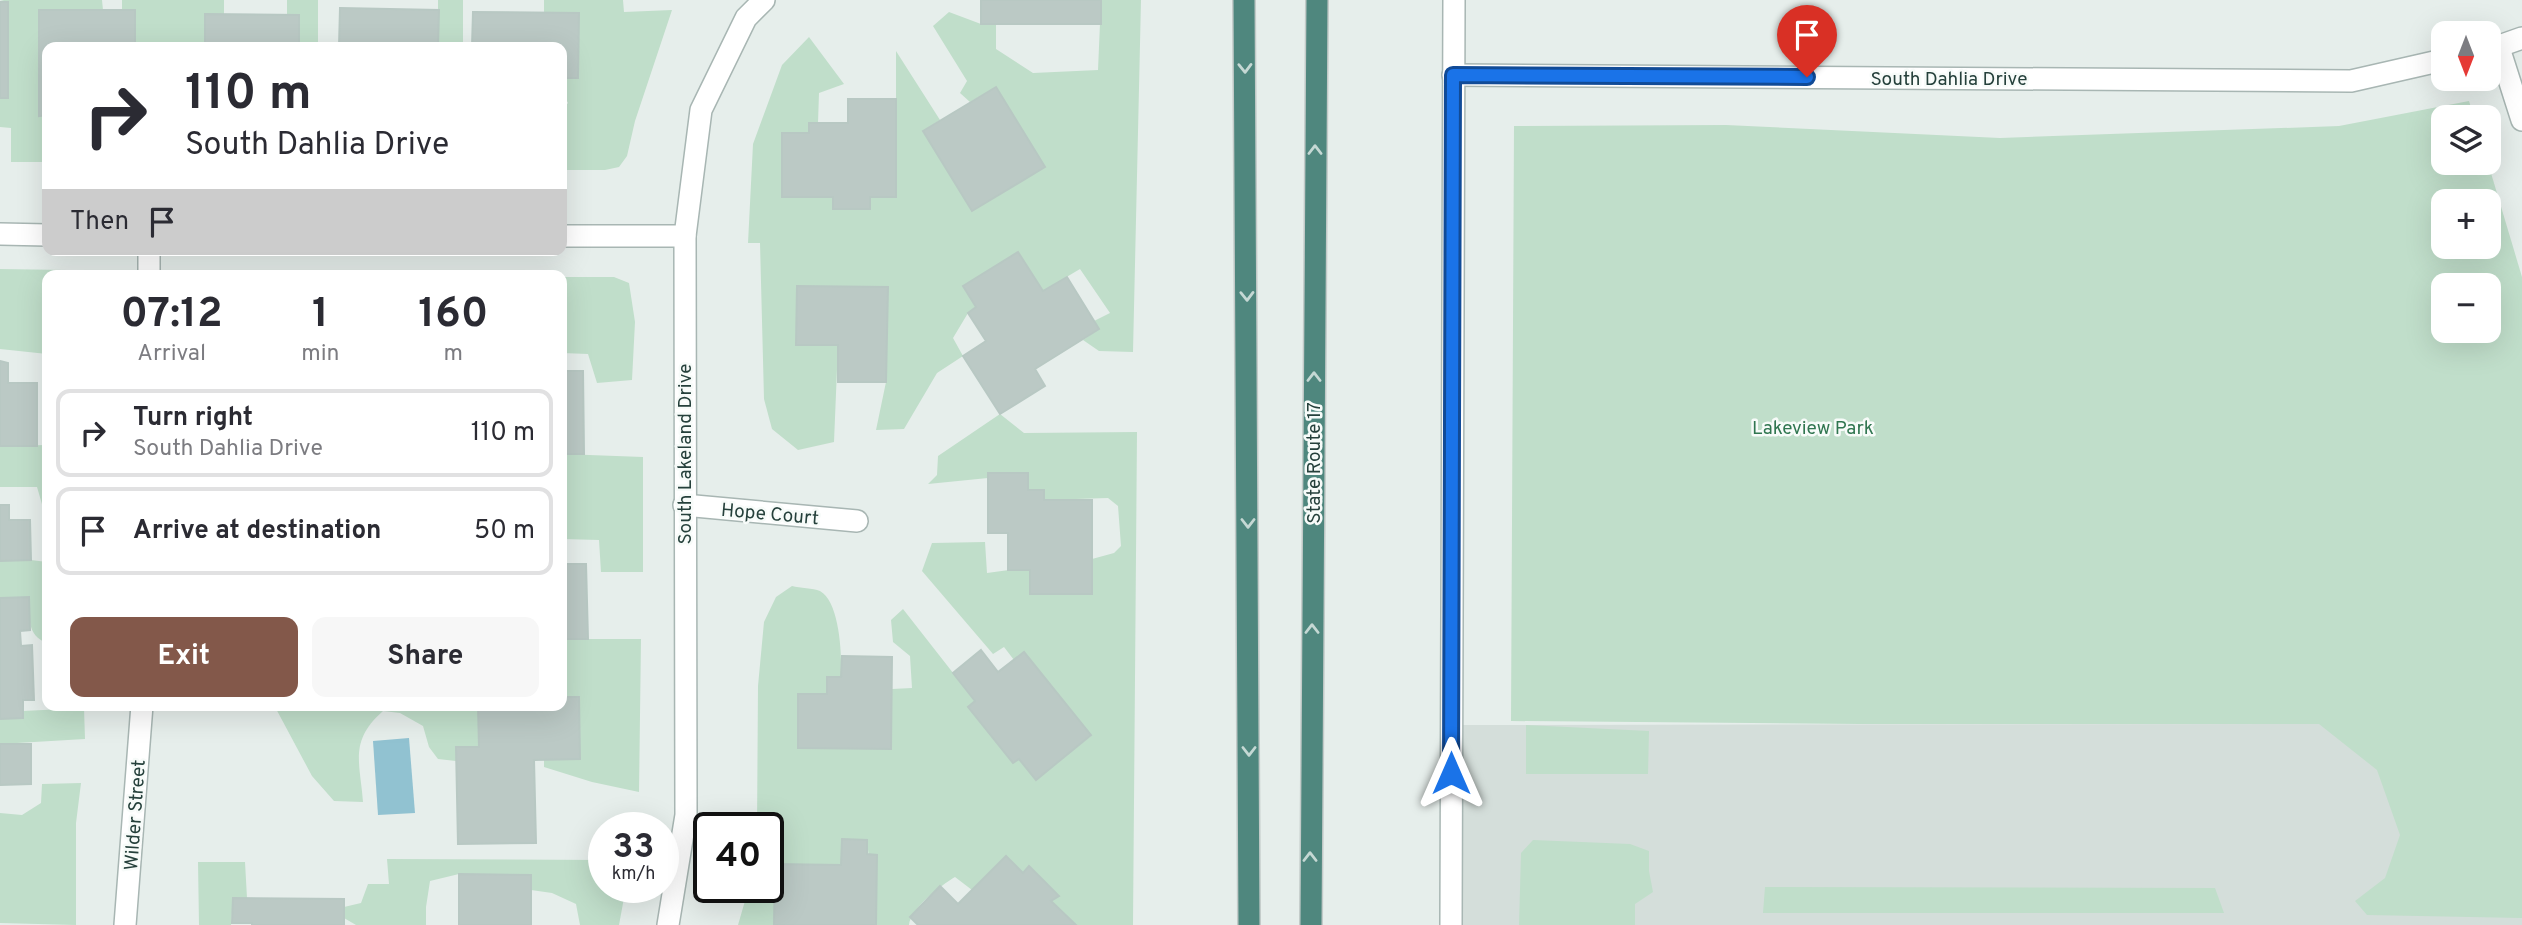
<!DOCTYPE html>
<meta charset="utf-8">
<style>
body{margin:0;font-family:Overpass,sans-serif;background:#f7f7f7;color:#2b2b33;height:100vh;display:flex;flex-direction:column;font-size:26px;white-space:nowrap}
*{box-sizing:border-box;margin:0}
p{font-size:23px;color:#7c7c81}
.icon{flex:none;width:38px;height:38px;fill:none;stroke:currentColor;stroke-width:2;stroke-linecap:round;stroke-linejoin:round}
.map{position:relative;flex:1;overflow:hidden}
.details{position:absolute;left:42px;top:270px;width:525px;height:441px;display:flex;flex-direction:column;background:#fff;border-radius:14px;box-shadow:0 7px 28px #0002}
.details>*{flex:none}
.top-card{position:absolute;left:42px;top:42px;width:525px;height:214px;border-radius:14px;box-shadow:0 7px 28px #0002;background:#fff;color:#2b2b33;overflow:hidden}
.needle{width:46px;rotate:180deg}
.tools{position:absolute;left:2431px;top:21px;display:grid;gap:14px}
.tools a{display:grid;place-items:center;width:70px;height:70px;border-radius:14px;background:#fff;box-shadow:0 7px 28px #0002;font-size:35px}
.speed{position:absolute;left:588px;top:812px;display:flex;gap:14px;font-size:35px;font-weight:700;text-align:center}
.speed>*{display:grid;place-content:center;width:91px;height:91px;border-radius:50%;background:#fff;box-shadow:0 7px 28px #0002;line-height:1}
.speed small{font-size:18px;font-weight:400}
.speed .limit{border:4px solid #111;border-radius:10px;background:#fff;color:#111}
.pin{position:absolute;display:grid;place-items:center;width:60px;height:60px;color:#fff;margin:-72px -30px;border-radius:50% 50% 50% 0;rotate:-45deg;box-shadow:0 0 7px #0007}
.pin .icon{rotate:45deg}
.me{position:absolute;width:77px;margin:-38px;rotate:0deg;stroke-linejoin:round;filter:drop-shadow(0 0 5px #0008)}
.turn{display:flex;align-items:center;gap:24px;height:147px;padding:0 28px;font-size:32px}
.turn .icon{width:91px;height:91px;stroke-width:2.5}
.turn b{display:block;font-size:49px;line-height:60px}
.then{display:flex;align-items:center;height:66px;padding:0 28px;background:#0003;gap:14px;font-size:26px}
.eta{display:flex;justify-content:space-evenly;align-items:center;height:119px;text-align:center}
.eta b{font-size:42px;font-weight:700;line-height:49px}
.primary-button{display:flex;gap:14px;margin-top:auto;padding:14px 28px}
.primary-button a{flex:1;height:80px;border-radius:14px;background:#83584a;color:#fff;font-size:28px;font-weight:700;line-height:80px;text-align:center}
.primary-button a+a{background:#f7f7f7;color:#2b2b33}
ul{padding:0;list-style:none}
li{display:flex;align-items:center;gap:21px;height:88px;margin:0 14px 10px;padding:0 14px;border:4px solid #e1e1e2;border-radius:14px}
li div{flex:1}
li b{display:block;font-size:26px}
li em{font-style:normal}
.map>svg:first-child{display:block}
</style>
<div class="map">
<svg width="2522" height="925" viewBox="0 0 2522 925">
<rect width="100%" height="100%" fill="#e6eeeb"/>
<polygon fill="#d4deda" points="2522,689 2522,925 1452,925 1451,725 2319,724"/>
<g fill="#c0deca" fill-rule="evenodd">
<polygon points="0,0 102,0 103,10 39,11 39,116 47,115 47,162 11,162 11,128 0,127 0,98 8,98 8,2"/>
<polygon points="122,0 224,0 224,15 205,14 205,47 135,47 135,11 122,10"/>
<polygon points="287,0 318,0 318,47 299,47 299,16 287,15"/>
<rect x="438" y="0" width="25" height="47"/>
<polygon points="544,0 623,0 624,12 672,10 635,121 627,156 619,167 605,170 562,170 562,110 568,103 562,91 562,78 578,77 579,14 544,13"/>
<polygon points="1101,0 1141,0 1133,352 1099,351 1083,340 1099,329 1094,321 1110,313 1080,269 1043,291 1018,252 963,286 976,307 968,313 953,338 963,356 937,373 904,429 876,430 886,382 888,287 798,286 796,345 838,345 834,442 798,450 772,429 764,399 760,243 748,243 753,144 782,65 809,37 844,84 819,93 818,123 809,133 782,133 782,197 896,197 896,51 940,120 923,131 1044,166 996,87 970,102 960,93 967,81 933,26 949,12 981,24 996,24 996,49 1033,73 1098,70"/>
<path d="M2469 101 2474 117H2443V163H2488L2522 277V918L2367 915 2355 901 2385 878 2400 835 2377 770 2319 724H1860L1511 721 1514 126 1726 125 2000 138 2339 126ZM2443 201H2488V247H2443ZM2443 285H2488V331H2443Z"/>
<polygon points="0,269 67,270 80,275 47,275 47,354 0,349"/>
<polygon points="562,277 614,277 629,283 635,322 632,380 597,383 588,354 562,353"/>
<path d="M1000 414 1024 433 1137 432 1133 925H1076L1051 901 1058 896 1029 867 1023 873 1006 856 972 890 955 877C940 886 911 908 909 925H876L867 840 842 839 841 865 775 864 774 925H738L749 887H768V828H757L758 686 764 622 776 597 792 586C800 588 813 588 820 591 840 602 842 656 841 677H827V694L798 695V748H891L892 689 912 688 910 656 893 642 891 620 903 609 975 701 968 707 1013 763 1019 759 1036 779 1091 736 1024 652 1014 660 1004 647 993 654 922 571 932 543 985 542 987 573 1092 559 1114 553 1121 546 1118 506 1108 498 1044 500V490H1028L1027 473H988V478L928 484 937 475 938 456Z"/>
<polygon points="47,445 47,518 46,518 37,487 0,487 0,446"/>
<polygon points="562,454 643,457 643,572 601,572 599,540 562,539"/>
<path d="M31 560 47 562V643C26 635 30 617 29 597L0 598V561Z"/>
<polygon points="562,639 641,639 639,792 592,782 544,767 544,759 580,759 579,697 562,697"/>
<path d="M274 705H478L479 747H456V761L438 759 429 747 423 726 400 713 383 711C349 741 360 762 363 802L334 801 312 776Z"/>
<polygon points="84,708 85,739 0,744 0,719 23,718 23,711"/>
<polygon points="1526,725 1649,731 1648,774 1526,774"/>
<polygon points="81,783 76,823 76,925 0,923 0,813 22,815 41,803 42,784"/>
<polygon points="1533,840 1630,844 1649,851 1649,871 1653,892 1635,904 1635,925 1519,925 1521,853"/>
<polygon points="387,859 604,860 604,887 626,887 619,925 580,925 576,904 552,893 531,890 531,875 459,874 430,881 426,907 426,925 356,925 344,918 344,907 361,903 368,884 389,884"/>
<polygon points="198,862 245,862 247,898 233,898 231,925 199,925"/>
<polygon points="1765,887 2215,888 2224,913 1763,913"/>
</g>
<polygon fill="#91c2d1" points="409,738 415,813 378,815 373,741"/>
<g fill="#bbc9c5" stroke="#b8c8c3" stroke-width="2">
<rect x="981" y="0" width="120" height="24"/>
<rect x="0" y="2" width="8" height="96"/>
<polygon points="340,8 439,10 438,47 339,47"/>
<polygon points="39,10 135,10 135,47 47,47 47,115 39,116"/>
<polygon points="473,12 579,13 578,78 562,78 562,47 472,47"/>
<polygon points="205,14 299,15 299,47 205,47"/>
<polygon points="996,87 1045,167 972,211 923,131"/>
<polygon points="848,99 896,99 896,197 870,197 870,209 833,209 833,197 782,197 782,133 809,133 809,123 848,123"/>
<polygon points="1018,252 1043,291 1067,277 1099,329 1035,369 1045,386 1000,414 963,356 986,341 968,313 976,307 963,286"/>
<polygon points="797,286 888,287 886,382 838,382 838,345 796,345"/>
<polygon points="0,361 8,363 8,383 37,383 37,446 0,446"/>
<polygon points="562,371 583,371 584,454 562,454"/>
<polygon points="988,473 1028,473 1028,490 1044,490 1044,500 1092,500 1092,594 1030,594 1030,570 1008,570 1008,533 988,533"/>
<polygon points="0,505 9,505 9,520 30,520 31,560 0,561"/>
<polygon points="562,564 586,564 588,639 562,639"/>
<polygon points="29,597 30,630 20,631 21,646 32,645 34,700 23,700 23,718 0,719 0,598"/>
<polygon points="981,650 998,672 1024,652 1091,735 1036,780 1019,759 1013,763 968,707 975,701 953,673"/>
<polygon points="842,656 892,657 891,749 798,748 798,694 827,694 827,677 841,677"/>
<polygon points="562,697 579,697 580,759 534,760 536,843 458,844 456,747 479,747 478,705 562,705"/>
<polygon points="0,744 31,744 31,784 0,785"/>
<polygon points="842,839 867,840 867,854 877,855 876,925 774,925 775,864 841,865"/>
<polygon points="1006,856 1023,873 1029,866 1059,896 1051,901 1076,925 918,925 910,917 940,886 958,904"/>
<polygon points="459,874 531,875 531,925 459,925"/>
<polygon points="233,898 344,899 344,925 252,925 252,923 232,923"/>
</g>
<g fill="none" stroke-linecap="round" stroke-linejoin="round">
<defs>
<g id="minor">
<polyline points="2499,48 2522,120"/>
<polyline points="2488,50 2522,38"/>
<polyline points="1453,75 2351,81 2443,60"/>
<polyline points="0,234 47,235"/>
<polyline points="562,236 685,236"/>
<polyline points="149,275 149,250"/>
<polyline points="684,505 857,521"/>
<polyline points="125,925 142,705"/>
<polyline points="668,925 686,815 685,236 701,110 746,18 764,0"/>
</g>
<polyline id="tertiary" points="1451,925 1454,0"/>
<g id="trunk">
<polyline points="1244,0 1249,925"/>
<polyline points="1311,925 1317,0"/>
</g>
</defs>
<use href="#minor" stroke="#a8b6b3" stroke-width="24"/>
<use href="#tertiary" stroke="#a8b6b3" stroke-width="24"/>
<use href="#trunk" stroke="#c2cac8" stroke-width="24"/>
<use href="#minor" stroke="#fff" stroke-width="21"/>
<use href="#tertiary" stroke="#fff" stroke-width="21"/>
<use href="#trunk" stroke="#4f877e" stroke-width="21"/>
</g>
<defs><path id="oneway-chevron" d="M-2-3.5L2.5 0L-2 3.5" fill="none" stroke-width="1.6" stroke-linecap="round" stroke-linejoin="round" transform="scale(1.75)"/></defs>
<g stroke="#c5d8d4">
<use href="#oneway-chevron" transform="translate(1245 68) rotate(89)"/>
<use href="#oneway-chevron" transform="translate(1315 150) rotate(-90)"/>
<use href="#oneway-chevron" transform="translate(1247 296) rotate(89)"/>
<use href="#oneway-chevron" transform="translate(1314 377) rotate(-90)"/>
<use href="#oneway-chevron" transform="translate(1248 523) rotate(90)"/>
<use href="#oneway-chevron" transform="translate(1312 629) rotate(-90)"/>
<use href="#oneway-chevron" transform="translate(1249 751) rotate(90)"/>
<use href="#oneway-chevron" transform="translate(1310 857) rotate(-90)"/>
</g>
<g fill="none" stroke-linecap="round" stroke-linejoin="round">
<defs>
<polyline id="route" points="1451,773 1453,75 1807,77"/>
</defs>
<use href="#route" stroke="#114b97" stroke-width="18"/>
<use href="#route" stroke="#1a73e8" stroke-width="12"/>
</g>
<g text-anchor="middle" stroke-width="5" stroke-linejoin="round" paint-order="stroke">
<g font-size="19" fill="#25403b" stroke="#f7fbf9">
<text x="1949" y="85">South Dahlia Drive</text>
<text transform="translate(684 454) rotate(-90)" y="7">South Lakeland Drive</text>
<text transform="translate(1313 463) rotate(-90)" y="7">State Route 17</text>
<text transform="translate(770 513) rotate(5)" y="7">Hope Court</text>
<text transform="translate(134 815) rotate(-86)" y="7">Wilder Street</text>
</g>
<g font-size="19" fill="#307650" stroke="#f7fbf9">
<text x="1813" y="434">Lakeview Park</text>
</g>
</g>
</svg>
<div class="tools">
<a><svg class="needle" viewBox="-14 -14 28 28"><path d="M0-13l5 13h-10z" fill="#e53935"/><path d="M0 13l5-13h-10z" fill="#7c7c81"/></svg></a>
<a><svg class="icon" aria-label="layers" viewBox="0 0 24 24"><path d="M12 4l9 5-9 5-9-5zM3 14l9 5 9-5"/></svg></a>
<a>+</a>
<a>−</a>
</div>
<div class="speed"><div>33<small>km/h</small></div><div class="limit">40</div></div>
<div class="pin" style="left:1807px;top:77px;background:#d93025"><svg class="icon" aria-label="arrive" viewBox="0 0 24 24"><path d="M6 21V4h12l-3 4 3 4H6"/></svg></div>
<svg class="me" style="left:1451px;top:773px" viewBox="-20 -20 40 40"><path d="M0-17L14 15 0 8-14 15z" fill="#1a73e8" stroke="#fff" stroke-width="4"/></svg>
<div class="top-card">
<div class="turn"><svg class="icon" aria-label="right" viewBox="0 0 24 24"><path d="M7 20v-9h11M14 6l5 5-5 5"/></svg><div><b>110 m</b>South Dahlia Drive</div></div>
<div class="then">Then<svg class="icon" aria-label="arrive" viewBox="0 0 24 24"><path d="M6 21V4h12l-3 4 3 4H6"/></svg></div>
</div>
<section class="details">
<div class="eta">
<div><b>07:12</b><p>Arrival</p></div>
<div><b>1</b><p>min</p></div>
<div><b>160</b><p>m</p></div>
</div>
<ul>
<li><svg class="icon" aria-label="right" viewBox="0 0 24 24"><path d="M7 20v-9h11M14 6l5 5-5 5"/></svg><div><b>Turn right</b><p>South Dahlia Drive</p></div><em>110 m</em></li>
<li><svg class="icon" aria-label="arrive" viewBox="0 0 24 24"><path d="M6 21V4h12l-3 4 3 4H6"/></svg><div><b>Arrive at destination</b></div><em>50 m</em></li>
</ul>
<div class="primary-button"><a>Exit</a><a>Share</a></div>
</section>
</div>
